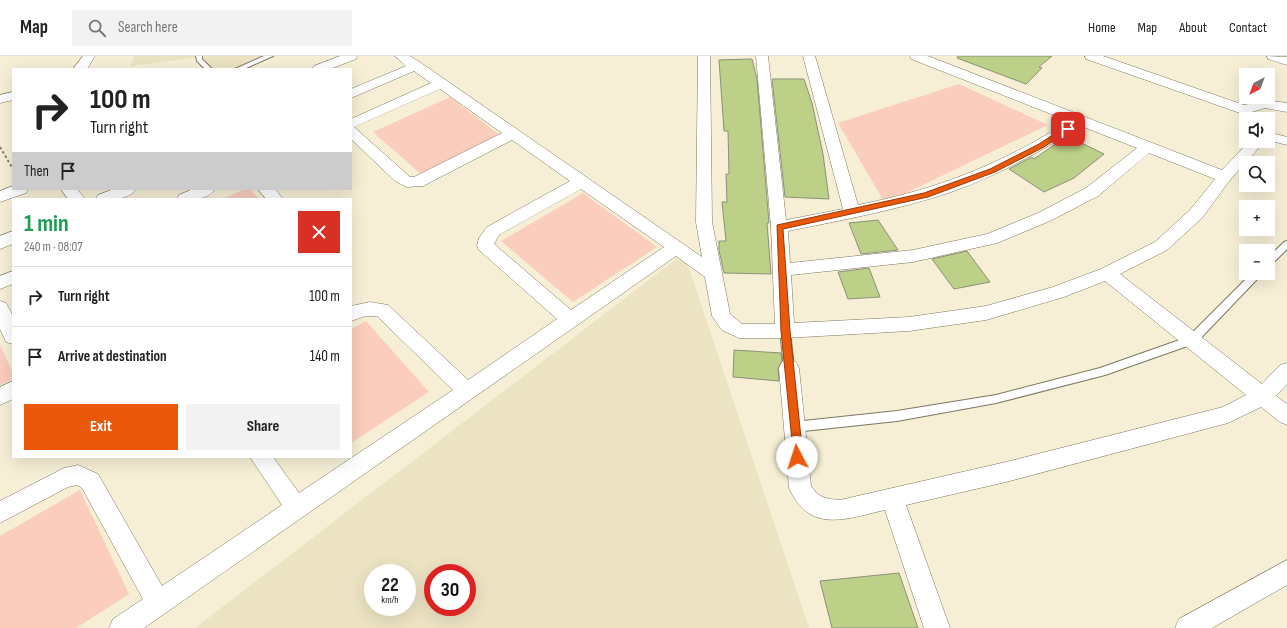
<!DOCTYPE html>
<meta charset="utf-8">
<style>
body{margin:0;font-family:"Sofia Sans Condensed",sans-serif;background:#f2f2f2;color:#222;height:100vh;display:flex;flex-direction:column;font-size:15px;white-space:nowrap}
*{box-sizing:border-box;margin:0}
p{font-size:13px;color:#767676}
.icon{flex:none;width:22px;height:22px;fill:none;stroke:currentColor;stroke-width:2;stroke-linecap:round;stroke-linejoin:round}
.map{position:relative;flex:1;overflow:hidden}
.drawer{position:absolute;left:12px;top:142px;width:340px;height:260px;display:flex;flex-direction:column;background:#fff;border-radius:0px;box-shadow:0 4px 16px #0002}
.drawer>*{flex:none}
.banner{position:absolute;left:12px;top:12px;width:340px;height:122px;border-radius:0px;box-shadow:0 4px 16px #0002;background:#fff;color:#222;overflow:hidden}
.needle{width:26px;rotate:221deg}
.buttons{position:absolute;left:1239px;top:12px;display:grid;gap:8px}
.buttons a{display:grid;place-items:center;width:36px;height:36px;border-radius:0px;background:#fff;box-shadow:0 4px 16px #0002;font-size:20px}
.speed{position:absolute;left:364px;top:508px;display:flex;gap:8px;font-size:20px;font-weight:700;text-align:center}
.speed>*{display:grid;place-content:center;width:52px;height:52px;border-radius:50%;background:#fff;box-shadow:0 4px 16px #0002;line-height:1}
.speed small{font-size:10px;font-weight:400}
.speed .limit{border:6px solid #d22;background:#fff;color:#111}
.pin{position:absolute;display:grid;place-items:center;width:34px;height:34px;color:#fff;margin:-17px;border-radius:8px;box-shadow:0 2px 6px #0006}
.me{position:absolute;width:44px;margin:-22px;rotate:355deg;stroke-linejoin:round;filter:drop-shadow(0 0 3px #0008)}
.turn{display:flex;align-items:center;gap:14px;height:84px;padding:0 12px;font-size:18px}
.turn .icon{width:52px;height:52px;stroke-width:2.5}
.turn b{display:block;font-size:28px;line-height:34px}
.then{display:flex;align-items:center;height:38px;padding:0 12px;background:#0003;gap:8px;font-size:15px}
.round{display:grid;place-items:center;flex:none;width:42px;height:42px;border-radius:0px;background:#f2f2f2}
.head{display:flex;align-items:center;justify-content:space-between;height:68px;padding:0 12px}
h1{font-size:24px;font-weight:700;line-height:30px;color:#1e9e55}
.button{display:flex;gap:8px;margin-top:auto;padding:8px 12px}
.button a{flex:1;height:46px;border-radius:0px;background:#ea580c;color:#fff;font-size:16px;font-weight:700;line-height:46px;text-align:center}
.button a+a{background:#f2f2f2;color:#222}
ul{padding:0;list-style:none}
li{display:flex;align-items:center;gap:12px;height:60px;padding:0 12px;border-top:1px solid #e0e0e0}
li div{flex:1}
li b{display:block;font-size:15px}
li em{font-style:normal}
header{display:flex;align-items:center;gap:24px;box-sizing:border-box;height:56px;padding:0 20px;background:#fff;border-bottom:1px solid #e0e0e0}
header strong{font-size:19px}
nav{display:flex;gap:22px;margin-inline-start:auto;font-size:14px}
.search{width:280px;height:36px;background:#f2f2f2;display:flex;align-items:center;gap:10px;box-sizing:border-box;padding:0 14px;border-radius:0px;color:#767676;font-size:15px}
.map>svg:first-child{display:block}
</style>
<header>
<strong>Map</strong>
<div class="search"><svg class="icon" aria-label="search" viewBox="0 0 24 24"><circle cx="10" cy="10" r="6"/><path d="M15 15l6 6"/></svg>Search here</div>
<nav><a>Home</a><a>Map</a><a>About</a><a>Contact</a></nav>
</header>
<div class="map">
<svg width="1287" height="572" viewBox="0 0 1287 572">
<rect width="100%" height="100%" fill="#f6efd6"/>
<g fill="#ece3c3" fill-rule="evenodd">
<polygon points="134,0 276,0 244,13 214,13 201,1 130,10"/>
<path d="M684 197 809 572H195ZM373 517H407V551H373ZM433 517H467V551H433Z"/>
</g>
<g fill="#facdbd">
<polygon points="959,28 1048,69 885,147 838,67"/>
<polygon points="450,41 501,80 422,119 373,76"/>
<polygon points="245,133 250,133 259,143 222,143"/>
<polygon points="583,137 657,191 573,246 501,185"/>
<polygon points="366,265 429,336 351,387 351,273"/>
<polygon points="0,289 13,317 13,323 0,329"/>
<polygon points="80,434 129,538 76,572 0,572 0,480"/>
</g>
<g fill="#bcd087" stroke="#8a917a">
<polygon points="958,0 1052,0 1039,11 1042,12 1026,28 957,2"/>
<polygon points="752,3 757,23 769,167 767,167 771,218 724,217 719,194 719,185 726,185 722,146 727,146 726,118 729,118 728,75 724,75 719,4"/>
<polygon points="772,23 804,23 812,47 823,98 829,143 785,141"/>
<polygon points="1067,80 1104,98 1074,122 1044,136 1009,113 1032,101 1034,103"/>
<polygon points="878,164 898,194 861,198 849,167"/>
<polygon points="967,195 990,226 954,233 932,203"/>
<polygon points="869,212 880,241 848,243 838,216"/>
<polygon points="734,294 781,297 782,305 778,312 779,325 733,321"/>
<polygon points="899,517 918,572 832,572 820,525"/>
</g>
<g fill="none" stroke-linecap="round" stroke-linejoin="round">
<defs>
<g id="service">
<polygon points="196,0 202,0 202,3 212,13 205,13 197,5"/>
<polygon points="264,0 273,0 244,13 235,13"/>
<polygon points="1287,185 1287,193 1271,209 1268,210 1268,202 1284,186"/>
<polygon points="1252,217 1263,217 1196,287 1105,319 996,347 897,365 794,376 790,374 789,371 790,368 794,366 897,355 996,339 1100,312 1188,281"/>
<polygon points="785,271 790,275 794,312 793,315 785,315 784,312 780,275"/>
</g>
<g id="minor">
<polygon points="83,0 95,0 87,13 73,13"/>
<polygon points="340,0 357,0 356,3 330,13 312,13 314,10"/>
<path d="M395 0H410L421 7 702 201 696 166 698 0H710L712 166 730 258 742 268H775L771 171 756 0H768L786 164 843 153 803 0H815L858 149C938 133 1000 109 1069 65L911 3 910 0H928L1222 114 1250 85H1265L1230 124 1202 162 1167 194 1120 218 1262 328 1280 309 1287 307V328L1276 340 1287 348V369L1280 366 1261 351 1228 367 1006 426 906 449 950 572H924L885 454C845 463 810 478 789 432L779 312 782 306 789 304 796 306 799 312 811 430C819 442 826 443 840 444L1006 406 1223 351 1246 339 1105 225 1064 241 986 264 909 275 785 282H739L722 274 712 260 705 221 676 200 144 572H109L113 563 143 543 82 432 77 429 68 431 0 467V445L64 412 78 409 98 418 162 530 282 449 250 401H273L299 437 453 334 377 260H366L351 265V250L370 246 388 249 468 324 557 263 479 194 477 190 479 182 487 171 570 125 512 84 423 130 407 131 395 125 351 83V63L431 27 414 15 351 42V33L406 10ZM440 33 502 77 414 121H410L354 71ZM1081 70 1137 92 1086 132 1038 157 987 178 913 194 790 207 788 175C842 164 898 154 951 136 997 120 1040 96 1081 70ZM1149 97 1215 123 1190 154 1155 186 1101 213 1053 231 986 250 909 261 794 267 791 219 913 206 997 187 1050 165 1098 140ZM581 133 664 191 571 254 494 188 499 179Z"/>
<polygon points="1085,0 1103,0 1244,49 1265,44 1287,47 1287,56 1265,52 1245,58 1240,57 1086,3"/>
<polygon points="1267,0 1287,1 1287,9 1268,3"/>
<polygon points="13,36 13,44 0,47 0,39"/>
<polygon points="1268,76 1287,81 1287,89 1268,84"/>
<polygon points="13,130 13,133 28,133 26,137 0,146 0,135"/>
<polygon points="61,133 77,133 85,143 68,143"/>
<path d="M114 133H136C128 145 109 143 96 143L98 139Z"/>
<path d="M193 133H215C207 145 190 143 177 143L179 139Z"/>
<polygon points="258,133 275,133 283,143 266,143"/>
<polygon points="13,175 13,188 0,193 0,180"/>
<polygon points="13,215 13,228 0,233 0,220"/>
<polygon points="0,245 6,247 13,260 13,288 6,286 0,273"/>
<polygon points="13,325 13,343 0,349 0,331"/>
<polygon points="1287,504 1287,529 1212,572 1175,572 1179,563"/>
</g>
</defs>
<use href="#service" stroke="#7d7761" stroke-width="2"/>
<use href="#minor" stroke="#7d7761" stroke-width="1"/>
<polyline stroke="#847f6f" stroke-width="2" stroke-dasharray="2.5 2.5" stroke-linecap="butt" points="0,91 13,113"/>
<use href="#service" fill="#fff" fill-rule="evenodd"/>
<use href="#minor" fill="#fff" fill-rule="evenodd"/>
</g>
<polygon fill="#ea580c" stroke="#983908" points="1065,71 1071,73 1044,91 995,116 928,141 783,173 790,275 803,401 801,405 794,405 781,275 777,169 924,137 990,113 1039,88"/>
</svg>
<div class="buttons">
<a><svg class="needle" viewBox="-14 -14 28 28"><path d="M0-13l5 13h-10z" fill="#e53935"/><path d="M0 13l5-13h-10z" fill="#767676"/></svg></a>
<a><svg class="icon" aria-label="sound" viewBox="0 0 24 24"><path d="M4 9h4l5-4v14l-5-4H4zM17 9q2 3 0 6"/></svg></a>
<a><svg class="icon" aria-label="search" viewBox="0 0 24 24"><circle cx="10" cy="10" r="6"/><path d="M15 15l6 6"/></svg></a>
<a>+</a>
<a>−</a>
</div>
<div class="speed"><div>22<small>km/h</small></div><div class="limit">30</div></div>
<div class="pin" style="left:1068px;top:73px;background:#d93025"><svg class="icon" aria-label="arrive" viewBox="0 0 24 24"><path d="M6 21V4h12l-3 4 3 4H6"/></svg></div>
<svg class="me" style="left:797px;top:401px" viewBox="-20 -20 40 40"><circle r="19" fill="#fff"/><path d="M0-13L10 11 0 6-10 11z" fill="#ea580c"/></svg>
<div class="banner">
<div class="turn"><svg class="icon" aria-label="right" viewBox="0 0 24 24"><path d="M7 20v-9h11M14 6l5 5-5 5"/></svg><div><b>100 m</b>Turn right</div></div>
<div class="then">Then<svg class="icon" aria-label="arrive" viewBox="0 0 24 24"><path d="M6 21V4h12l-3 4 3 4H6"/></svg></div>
</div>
<section class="drawer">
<div class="head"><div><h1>1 min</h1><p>240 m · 08:07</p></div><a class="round" style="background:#d93025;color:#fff"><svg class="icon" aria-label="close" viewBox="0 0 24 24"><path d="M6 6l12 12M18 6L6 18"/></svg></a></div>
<ul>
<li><svg class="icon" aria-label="right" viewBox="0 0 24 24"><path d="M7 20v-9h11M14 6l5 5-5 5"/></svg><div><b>Turn right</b></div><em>100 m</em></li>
<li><svg class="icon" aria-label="arrive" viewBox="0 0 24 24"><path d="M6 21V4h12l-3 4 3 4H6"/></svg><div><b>Arrive at destination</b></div><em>140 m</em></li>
</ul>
<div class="button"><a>Exit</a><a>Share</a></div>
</section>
</div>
